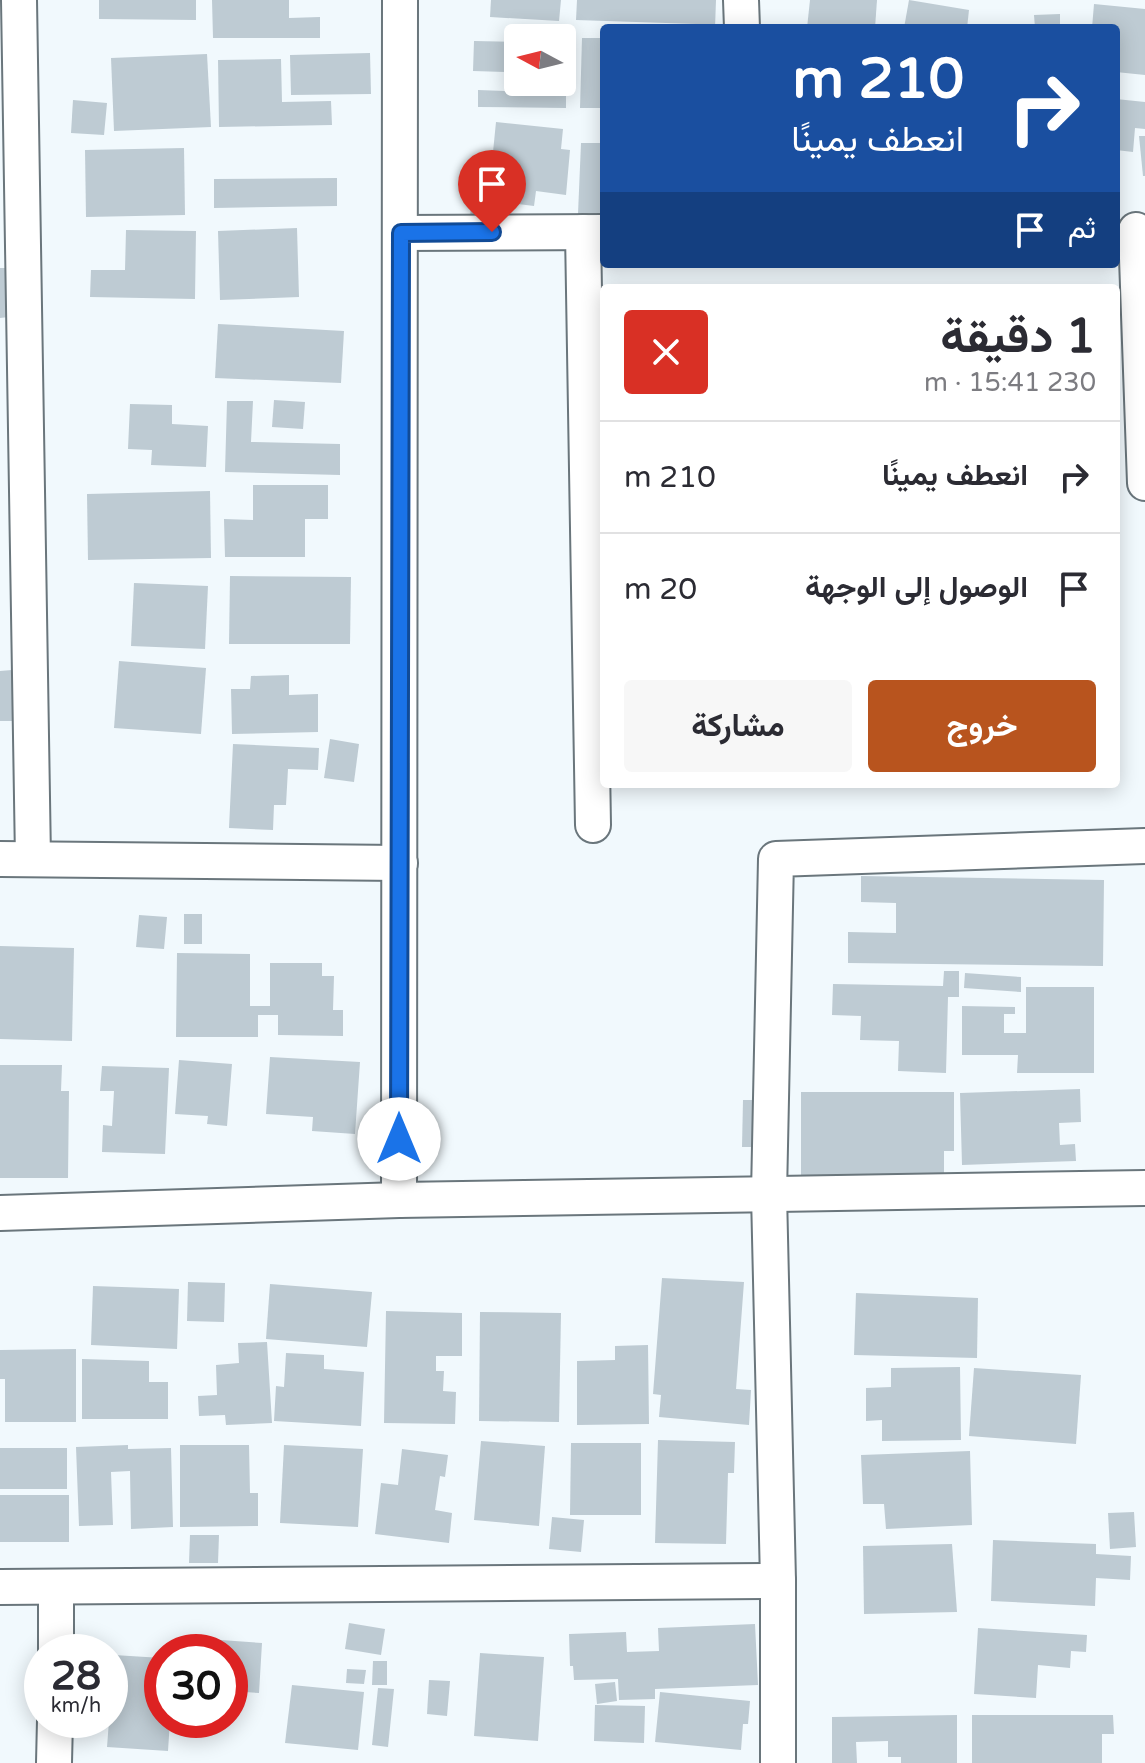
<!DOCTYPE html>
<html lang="ar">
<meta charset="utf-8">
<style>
body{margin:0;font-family:"Varela Round",Vazirmatn,sans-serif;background:#f7f7f7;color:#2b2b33;direction:rtl;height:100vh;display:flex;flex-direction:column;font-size:30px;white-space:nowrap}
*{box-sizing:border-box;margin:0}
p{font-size:26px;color:#7c7c81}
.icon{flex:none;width:44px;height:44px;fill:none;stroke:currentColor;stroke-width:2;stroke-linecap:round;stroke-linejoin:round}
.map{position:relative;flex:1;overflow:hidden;direction:ltr}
.side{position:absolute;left:600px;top:284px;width:520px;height:504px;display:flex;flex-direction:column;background:#fff;border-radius:8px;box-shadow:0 4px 20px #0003;direction:rtl}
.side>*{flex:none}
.hud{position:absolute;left:600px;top:24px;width:520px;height:244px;border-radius:8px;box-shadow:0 4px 20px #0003;direction:rtl;background:#1a4fa0;color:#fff;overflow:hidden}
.needle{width:52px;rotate:277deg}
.tools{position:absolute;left:504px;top:24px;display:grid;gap:16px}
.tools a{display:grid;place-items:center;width:72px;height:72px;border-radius:8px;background:#fff;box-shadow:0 4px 20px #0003;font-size:40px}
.speed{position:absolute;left:24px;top:1634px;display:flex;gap:16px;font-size:40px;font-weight:700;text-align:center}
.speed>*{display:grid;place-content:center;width:104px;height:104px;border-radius:50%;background:#fff;box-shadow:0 4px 20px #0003;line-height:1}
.speed small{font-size:20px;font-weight:400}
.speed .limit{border:12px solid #d22;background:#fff;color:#111}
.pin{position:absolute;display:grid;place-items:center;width:68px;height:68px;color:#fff;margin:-82px -34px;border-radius:50% 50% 50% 0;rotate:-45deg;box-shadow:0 0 8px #0007}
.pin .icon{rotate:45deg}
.me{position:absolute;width:88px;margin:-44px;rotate:0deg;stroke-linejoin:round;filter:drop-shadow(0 0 6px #0008)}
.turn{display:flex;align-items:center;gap:28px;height:168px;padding:0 24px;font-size:36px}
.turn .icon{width:104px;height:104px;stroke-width:2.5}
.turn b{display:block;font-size:56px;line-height:68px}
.then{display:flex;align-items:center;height:76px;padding:0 24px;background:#0003;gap:16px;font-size:30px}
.round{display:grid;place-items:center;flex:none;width:84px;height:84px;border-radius:8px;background:#f7f7f7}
.overview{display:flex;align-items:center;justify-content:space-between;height:136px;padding:0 24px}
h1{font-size:48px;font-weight:700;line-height:60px}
.action{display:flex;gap:16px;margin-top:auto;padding:16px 24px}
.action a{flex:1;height:92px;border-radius:8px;background:#b8541e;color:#fff;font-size:32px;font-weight:700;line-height:92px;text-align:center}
.action a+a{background:#f7f7f7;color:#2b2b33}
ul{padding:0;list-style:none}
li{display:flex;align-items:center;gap:24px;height:112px;padding:0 24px;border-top:2px solid #e1e1e2}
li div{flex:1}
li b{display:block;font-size:30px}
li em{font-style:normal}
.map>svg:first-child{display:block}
</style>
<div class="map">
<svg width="1145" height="1763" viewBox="0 0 1145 1763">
<rect width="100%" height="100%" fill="#f1f9fd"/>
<g fill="#becbd3">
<polygon points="99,0 196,0 196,20 99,19"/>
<polygon points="212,0 289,0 289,18 320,17 320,38 213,38"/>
<polygon points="491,0 561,0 559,21 490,17"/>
<polygon points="577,0 716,0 715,28 696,28 696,24 576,20"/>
<polygon points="810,0 877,0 875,28 807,28"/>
<polygon points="909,0 969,10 967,28 904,28"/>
<polygon points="1094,4 1145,9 1145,75 1116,72 1116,28 1092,28"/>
<polygon points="1060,14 1060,28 1035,28 1034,15"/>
<polygon points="582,38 604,38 604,108 580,108"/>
<polygon points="474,41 518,42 518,82 551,82 551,92 566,92 566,108 478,107 478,90 505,91 505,72 473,71"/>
<polygon points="370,53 371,94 291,95 290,55"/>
<polygon points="207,54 211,127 114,131 111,58"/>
<polygon points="281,59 282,102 331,101 332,125 219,127 218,60"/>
<polygon points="1116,99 1145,102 1145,129 1135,128 1133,152 1116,150"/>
<polygon points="73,100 107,103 104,135 71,133"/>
<polygon points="496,122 563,129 561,149 570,150 566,195 536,191 534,206 510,203 508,222 470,218 473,181 490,182"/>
<polygon points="1139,136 1145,136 1145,176 1143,176"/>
<polygon points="581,143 604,143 604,215 578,214"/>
<polygon points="184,148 185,215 86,217 85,150"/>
<polygon points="337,178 337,206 214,208 214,179"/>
<polygon points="297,228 299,297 220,300 218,231"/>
<polygon points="126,230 196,231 195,299 90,297 91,270 125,270"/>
<polygon points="0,268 8,268 9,317 0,318"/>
<polygon points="218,324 344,331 341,383 215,378"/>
<polygon points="274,400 305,402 303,429 272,427"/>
<polygon points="227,401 253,401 251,442 340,444 340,475 225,472"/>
<polygon points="130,404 172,405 172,424 208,426 206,467 151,465 152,450 128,449"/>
<polygon points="253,485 328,485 328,519 305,519 305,557 225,557 224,519 253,520"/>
<polygon points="210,491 211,558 88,560 87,494"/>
<polygon points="230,576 351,577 350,644 229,644"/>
<polygon points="134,583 208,586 205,649 131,646"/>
<polygon points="119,661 206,668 201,734 114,728"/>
<polygon points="12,670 13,721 0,721 0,671"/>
<polygon points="289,675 289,695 318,694 318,732 232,734 231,689 250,689 251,676"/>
<polygon points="330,739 359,744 354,782 324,778"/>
<polygon points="233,744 319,748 318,770 288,769 286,805 274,805 273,830 229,828"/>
<polygon points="861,876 1104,880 1103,966 848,963 848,932 896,933 896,903 861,902"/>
<rect x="184" y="914" width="18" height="30"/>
<polygon points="139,915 167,917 164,949 136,947"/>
<polygon points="0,946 74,948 72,1041 0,1039"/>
<polygon points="177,953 250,954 250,1006 270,1006 270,963 322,963 322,976 334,976 333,1010 343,1010 343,1036 278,1035 278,1015 258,1015 258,1037 176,1037"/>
<polygon points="944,971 959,971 959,997 948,997 946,1073 898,1071 899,1041 860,1040 861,1016 832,1015 833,984 943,986"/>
<polygon points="965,973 1021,977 1021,992 964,988"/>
<polygon points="1026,987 1094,987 1094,1073 1017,1073 1018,1055 962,1055 962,1006 1015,1007 1015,1014 1004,1014 1004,1033 1026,1033"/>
<polygon points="270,1057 360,1062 355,1134 312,1131 313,1117 266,1114"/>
<polygon points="179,1060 232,1064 227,1126 207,1124 208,1116 175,1114"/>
<polygon points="0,1065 62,1065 61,1091 69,1091 68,1178 0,1178"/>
<polygon points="102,1066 169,1068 165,1154 102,1152 103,1125 112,1126 114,1091 100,1091"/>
<polygon points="1080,1089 1081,1122 1059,1123 1060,1145 1075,1144 1076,1161 962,1165 960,1093"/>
<polygon points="801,1092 954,1092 954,1151 944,1151 944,1178 801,1178"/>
<polygon points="743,1100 768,1100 767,1147 742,1147"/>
<polygon points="662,1278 744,1282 736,1389 751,1390 749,1425 659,1417 661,1395 653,1394"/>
<polygon points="188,1282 225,1283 224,1322 187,1321"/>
<polygon points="270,1284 372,1292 367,1347 266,1339"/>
<polygon points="93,1286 179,1289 177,1349 91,1345"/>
<polygon points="856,1293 978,1298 977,1358 854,1355"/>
<polygon points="386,1311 462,1313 462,1356 436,1356 436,1371 444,1371 443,1391 456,1392 455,1424 384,1423"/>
<polygon points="480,1312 561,1313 559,1422 479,1421"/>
<polygon points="267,1342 272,1423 226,1425 225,1415 199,1416 198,1396 217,1395 216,1365 239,1363 238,1343"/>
<polygon points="648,1345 649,1424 577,1425 577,1361 615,1360 615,1346"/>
<polygon points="76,1349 76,1422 5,1422 5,1379 0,1379 0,1350"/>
<polygon points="286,1353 324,1355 324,1369 364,1372 361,1426 274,1421 276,1386 284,1387"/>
<polygon points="82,1359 149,1361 149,1382 168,1382 168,1419 82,1419"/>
<polygon points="960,1367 961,1440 882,1441 882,1420 866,1421 866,1388 891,1387 891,1368"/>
<polygon points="974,1368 1081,1375 1076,1444 969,1436"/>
<polygon points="658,1440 735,1442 734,1473 728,1473 726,1544 655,1543"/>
<polygon points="481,1441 545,1446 539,1526 474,1520"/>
<polygon points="571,1443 641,1443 641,1515 570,1515"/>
<polygon points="128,1445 128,1449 171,1448 173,1527 131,1529 130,1471 111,1472 113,1525 79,1526 76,1447"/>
<polygon points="180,1445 249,1445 250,1493 258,1493 258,1526 180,1527"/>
<polygon points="284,1445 363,1449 358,1527 280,1523"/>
<rect x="0" y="1448" width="67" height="41"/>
<polygon points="402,1449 448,1455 445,1477 440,1476 435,1510 452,1513 449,1543 375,1534 381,1483 398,1485"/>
<polygon points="970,1451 972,1525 886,1529 884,1504 863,1504 861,1455"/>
<rect x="0" y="1495" width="69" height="47"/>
<polygon points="1134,1512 1136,1547 1110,1549 1108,1513"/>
<polygon points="552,1517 584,1520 581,1552 549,1549"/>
<polygon points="190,1535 219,1535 218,1563 189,1563"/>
<polygon points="993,1540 1096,1544 1096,1554 1131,1556 1130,1580 1096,1578 1095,1606 991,1601"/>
<polygon points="952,1544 957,1612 864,1614 863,1546"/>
<polygon points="349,1623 385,1629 381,1655 345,1649"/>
<polygon points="755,1624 758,1685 655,1689 655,1699 619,1700 618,1679 574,1680 573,1666 570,1666 569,1634 626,1632 627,1652 659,1651 658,1628"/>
<polygon points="978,1628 1087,1635 1086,1652 1071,1651 1070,1668 1038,1665 1036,1698 974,1694"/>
<polygon points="178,1637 262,1643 259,1693 230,1691 230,1652 177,1652"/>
<polygon points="480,1653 544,1657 538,1741 474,1736"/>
<polygon points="114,1655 162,1658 162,1720 170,1720 168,1751 107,1747"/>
<polygon points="373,1661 387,1661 387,1685 372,1685"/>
<polygon points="347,1669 366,1670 364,1684 346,1683"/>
<polygon points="429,1680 450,1681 447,1716 427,1714"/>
<polygon points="615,1682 617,1701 597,1704 595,1684"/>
<polygon points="292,1685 364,1692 358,1750 285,1743"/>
<polygon points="378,1688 394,1689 388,1747 372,1745"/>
<polygon points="660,1692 750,1701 748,1724 743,1724 741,1750 655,1742"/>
<polygon points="595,1705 645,1706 644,1743 594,1741"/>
<polygon points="957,1715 957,1763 901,1763 901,1757 888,1757 888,1741 856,1742 857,1763 832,1763 832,1717"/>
<polygon points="972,1715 1113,1715 1114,1734 1102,1734 1102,1763 972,1763"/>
<rect x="180" y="1720" width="32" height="15"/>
</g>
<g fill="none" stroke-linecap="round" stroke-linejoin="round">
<defs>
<g id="minor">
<polyline points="19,0 33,859"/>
<polyline points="741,0 742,28"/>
<polyline points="1136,230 1145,483"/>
<polyline points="583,232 593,825"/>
<polyline points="401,233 604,232"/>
<polyline points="0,859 400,863"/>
<polyline points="399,1200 400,0"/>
<polyline points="0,1213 399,1200 1145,1188"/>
<polyline points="0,1587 778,1581"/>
<polyline points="56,1652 56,1588"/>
<polyline points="54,1763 55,1720"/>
<polyline points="778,1763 778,1581 769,1194 776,859 1145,846"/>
</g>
</defs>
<use href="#minor" stroke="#6a767c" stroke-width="38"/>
<use href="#minor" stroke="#fff" stroke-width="34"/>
</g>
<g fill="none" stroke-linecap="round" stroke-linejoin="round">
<defs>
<polyline id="route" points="399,1139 401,233 492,232"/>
</defs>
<use href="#route" stroke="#114b97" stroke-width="20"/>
<use href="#route" stroke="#1a73e8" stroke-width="14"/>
</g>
</svg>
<div class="tools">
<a><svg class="needle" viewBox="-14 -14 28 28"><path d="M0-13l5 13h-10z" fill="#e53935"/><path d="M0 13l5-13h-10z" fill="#7c7c81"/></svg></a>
</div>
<div class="speed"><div>28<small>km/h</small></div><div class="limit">30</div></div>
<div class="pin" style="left:492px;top:232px;background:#d93025"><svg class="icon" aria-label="arrive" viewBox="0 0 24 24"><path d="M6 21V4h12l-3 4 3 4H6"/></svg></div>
<svg class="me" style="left:399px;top:1139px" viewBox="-20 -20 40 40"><circle r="19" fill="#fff"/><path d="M0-13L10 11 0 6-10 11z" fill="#1a73e8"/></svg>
<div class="hud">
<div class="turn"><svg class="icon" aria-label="right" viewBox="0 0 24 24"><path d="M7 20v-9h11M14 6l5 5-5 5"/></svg><div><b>210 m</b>انعطف يمينًا</div></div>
<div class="then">ثم<svg class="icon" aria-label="arrive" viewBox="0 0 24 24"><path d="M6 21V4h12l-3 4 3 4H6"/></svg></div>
</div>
<section class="side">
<div class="overview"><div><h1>1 دقيقة</h1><p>230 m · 15:41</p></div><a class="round" style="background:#d93025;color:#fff"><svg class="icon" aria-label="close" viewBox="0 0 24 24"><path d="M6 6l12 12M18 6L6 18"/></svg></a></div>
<ul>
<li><svg class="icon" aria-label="right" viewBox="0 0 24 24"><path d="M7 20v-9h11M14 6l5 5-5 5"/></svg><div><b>انعطف يمينًا</b></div><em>210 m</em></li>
<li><svg class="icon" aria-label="arrive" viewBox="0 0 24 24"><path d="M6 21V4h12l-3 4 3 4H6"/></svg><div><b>الوصول إلى الوجهة</b></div><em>20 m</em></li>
</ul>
<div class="action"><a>خروج</a><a>مشاركة</a></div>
</section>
</div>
